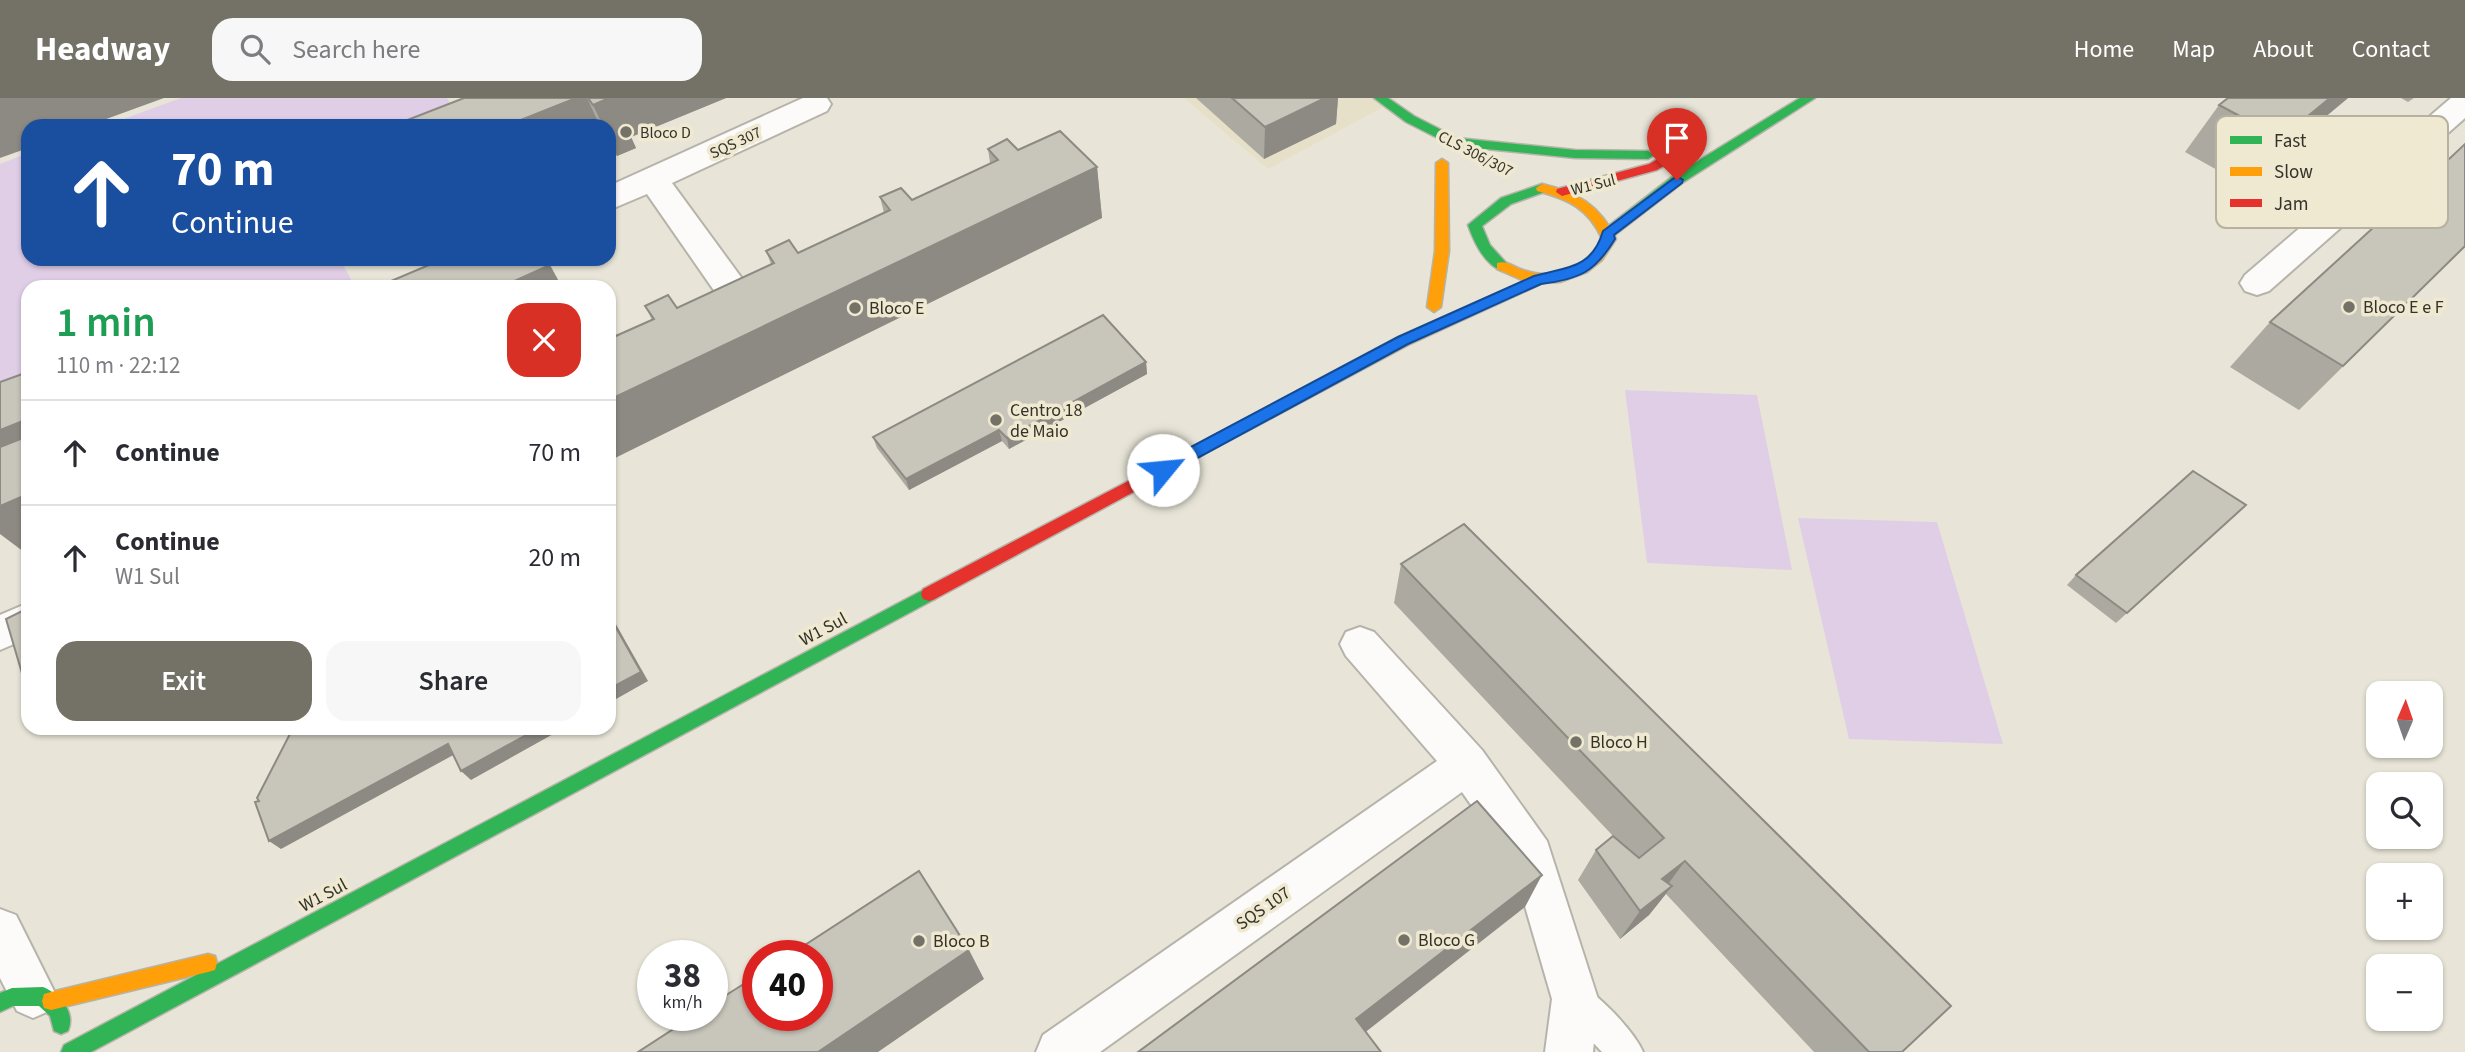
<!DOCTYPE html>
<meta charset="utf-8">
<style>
body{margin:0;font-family:"Source Sans 3",sans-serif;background:#f7f7f7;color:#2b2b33;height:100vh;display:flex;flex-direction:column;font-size:26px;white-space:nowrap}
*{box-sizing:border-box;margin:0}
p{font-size:23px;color:#7c7c81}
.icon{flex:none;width:38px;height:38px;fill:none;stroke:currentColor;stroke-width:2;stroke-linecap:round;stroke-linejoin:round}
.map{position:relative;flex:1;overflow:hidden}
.side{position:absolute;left:21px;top:182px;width:595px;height:455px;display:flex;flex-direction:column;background:#fff;border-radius:21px;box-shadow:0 2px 5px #0004}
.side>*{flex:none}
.guide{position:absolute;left:21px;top:21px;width:595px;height:147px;border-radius:21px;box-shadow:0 2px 5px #0004;background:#1a4fa0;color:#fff;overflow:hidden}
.needle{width:46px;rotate:2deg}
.buttons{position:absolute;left:2366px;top:583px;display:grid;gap:14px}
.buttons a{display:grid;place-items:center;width:77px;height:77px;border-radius:14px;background:#fff;box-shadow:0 2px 5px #0004;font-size:35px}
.speed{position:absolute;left:637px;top:842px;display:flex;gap:14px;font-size:35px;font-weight:700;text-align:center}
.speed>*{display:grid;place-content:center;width:91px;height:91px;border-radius:50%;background:#fff;box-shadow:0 2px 5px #0004;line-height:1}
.speed small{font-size:18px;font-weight:400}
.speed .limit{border:10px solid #d22;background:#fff;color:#111}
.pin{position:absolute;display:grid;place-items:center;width:60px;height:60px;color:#fff;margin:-72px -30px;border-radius:50% 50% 50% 0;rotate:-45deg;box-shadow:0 0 7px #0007}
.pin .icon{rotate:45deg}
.me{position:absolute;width:77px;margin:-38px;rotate:62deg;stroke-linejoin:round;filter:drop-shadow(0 0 5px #0008)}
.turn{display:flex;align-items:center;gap:24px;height:147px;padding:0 35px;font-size:32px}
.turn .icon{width:91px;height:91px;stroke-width:2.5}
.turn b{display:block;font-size:49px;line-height:60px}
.round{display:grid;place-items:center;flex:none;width:74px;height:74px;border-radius:21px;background:#f7f7f7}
.headline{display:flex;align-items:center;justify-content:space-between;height:119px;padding:0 35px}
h1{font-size:42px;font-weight:600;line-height:52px;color:#1e9e55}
.button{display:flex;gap:14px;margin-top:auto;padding:14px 35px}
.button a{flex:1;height:80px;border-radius:21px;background:#747166;color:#fff;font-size:28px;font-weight:600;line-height:80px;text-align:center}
.button a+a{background:#f7f7f7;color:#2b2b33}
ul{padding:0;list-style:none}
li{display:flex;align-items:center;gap:21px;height:105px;padding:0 35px;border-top:2px solid #e1e1e2}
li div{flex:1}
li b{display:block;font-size:26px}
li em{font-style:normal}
header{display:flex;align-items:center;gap:42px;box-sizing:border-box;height:98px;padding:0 35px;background:#747166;color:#fff}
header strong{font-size:33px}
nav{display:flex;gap:38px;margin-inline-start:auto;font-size:24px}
.search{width:490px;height:63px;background:#f7f7f7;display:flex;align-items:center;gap:18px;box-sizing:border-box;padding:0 24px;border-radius:21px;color:#7c7c81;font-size:26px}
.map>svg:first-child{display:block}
</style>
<header>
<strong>Headway</strong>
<div class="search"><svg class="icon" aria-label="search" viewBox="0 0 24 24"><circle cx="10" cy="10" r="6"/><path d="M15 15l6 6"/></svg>Search here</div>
<nav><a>Home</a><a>Map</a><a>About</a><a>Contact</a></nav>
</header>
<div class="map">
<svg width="2465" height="954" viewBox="0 0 2465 954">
<rect width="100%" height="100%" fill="#e8e5d8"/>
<polygon fill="#e6e0c9" points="1184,0 1400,0 1268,71"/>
<g fill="#e0cee7">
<polygon points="181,0 447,0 467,28 104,28"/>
<polygon points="28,55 28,161 340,161 355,189 28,189 28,383 0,395 0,66"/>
<polygon points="1625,292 1757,297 1792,472 1647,465"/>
<polygon points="1798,420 1937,424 2003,646 1849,641"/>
</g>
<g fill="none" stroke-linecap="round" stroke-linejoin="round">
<defs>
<path id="lane" d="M1575 884C1596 893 1634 933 1643 954H1602L1563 913 1558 901 1563 889Z"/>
<g id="street">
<polygon points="803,0 827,0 831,6 827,13 672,85 746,186 751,195 746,204 734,207 722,204 647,96 609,112 609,88"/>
<polygon points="2451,0 2465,0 2465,20 2269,193 2257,197 2245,193 2240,185 2245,177"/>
<polygon points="28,505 28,540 0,552 0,517"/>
<polygon points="1360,529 1374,534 1482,652 1547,743 1598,901 1593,954 1545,954 1552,901 1513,767 1462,694 1100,954 1036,954 1043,937 1437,663 1346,558 1340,546 1346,534"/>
<polygon points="0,811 16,817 56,897 49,913 33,920 17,913 0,880"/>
</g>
<g id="fast">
<polygon points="1374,0 1388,0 1414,18 1457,40 1575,52 1648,53 1654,57 1648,61 1575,60 1476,50 1481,55 1475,59 1406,24"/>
<polygon points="1800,0 1815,0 1682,85 1612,139 1602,139 1602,133 1672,79"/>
<path d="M1542 86 1548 90 1547 93 1511 106 1482 128 1490 147 1509 168 1502 173C1484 166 1474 144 1468 127L1501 100Z"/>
<polygon points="929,489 935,491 937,496 935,501 91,954 61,954 64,947"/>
<path d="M43 889C60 896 76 914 68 933L61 936 54 933 50 918 39 908H13L0 914V895L12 890Z"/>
</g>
<g id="slow">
<polygon points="1442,61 1448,65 1449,153 1441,209 1434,214 1427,209 1435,153 1436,65"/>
<path d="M1542 86C1577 94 1600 107 1616 141L1602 162 1587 174 1560 184 1543 185 1408 247 1219 348H1209L1207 344 1209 340 1398 239 1524 183 1497 171V165C1507 162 1513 169 1523 172 1555 183 1586 170 1602 141 1589 111 1568 101 1537 93L1536 90Z"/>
<polygon points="208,856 215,858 217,865 215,872 208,874 51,912 44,910 42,903 44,896 51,894"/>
</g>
<g id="jam">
<polygon points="1693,41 1699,45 1697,48 1657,72 1562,98 1556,94 1557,91 1649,66"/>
<polygon points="1214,338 1221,344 1219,348 935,501 929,503 923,501 921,496 923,491"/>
</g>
</defs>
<use href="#lane" stroke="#b6b4aa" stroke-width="4"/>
<use href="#street" stroke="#b6b4aa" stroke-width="4"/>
<use href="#fast" stroke="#b6b4aa" stroke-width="3"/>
<use href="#slow" stroke="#b6b4aa" stroke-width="3"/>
<use href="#jam" stroke="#b6b4aa" stroke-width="3"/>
<use href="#lane" fill="#fcfbf9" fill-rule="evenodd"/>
<use href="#street" fill="#fcfbf9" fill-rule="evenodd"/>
<use href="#fast" fill="#30b455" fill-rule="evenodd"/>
<use href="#slow" fill="#ff9f0a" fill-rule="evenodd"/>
<use href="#jam" fill="#e5322d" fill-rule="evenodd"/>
</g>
<g fill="#aca9a1">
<polygon points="464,0 726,0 631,39 636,50 617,58 610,48 609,48 609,28 392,28"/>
<polygon points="1196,0 1338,0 1336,26 1264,61"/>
<polygon points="2228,0 2348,0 2244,87 2185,54 2219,7"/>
<polygon points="2401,0 2414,0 2408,4"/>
<polygon points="2382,47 2412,62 2409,66 2465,148 2299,312 2230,269 2270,224 2373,130 2353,120 2340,128 2323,118 2342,94"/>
<polygon points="988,51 1018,52 1097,69 1102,120 652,222 645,208 677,210 771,166 766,153 798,155 884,115 880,99 912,102 990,65"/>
<polygon points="1146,264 1147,276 1009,351 1002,343 909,392 877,350 873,339"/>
<polygon points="2246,407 2116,525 2067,487 2076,477"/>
<polygon points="1401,466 1902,954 1814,954 1666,796 1649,817 1620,841 1578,782 1596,752 1613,738 1394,505"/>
</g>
<g fill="#8c8a83">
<polygon points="0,0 164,0 87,28 28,28 28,50 0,60"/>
<polygon points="576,0 587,0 600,28 506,28"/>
<polygon points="609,0 726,0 631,39 636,50 617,58 609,41 609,28 603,28 593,7"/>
<polygon points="1325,0 1338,0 1336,26 1264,61 1265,29"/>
<polygon points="2330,0 2348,0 2244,87 2281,40"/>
<polygon points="1097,69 1102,120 609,363 609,302"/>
<polygon points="2395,73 2353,120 2340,128 2382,81"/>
<polygon points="550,167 562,189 501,189"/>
<polygon points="1146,264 1147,276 1009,351 1007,340"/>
<polygon points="28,321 28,351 0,363 0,332"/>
<polygon points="999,332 1002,343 909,392 906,381"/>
<polygon points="28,396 28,457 0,436 0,408"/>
<polygon points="609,514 648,583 609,605"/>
<polygon points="539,630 564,630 471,682 461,673"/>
<polygon points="448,646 457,655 281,751 269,743"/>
<polygon points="1685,763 1663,793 1662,781"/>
<polygon points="1542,777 1525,809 1349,947 1356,921"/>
<polygon points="1672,788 1649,817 1620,841 1640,813"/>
<polygon points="969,852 984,881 878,954 818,954"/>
</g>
<g fill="#c8c5bb" stroke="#8c8a83" stroke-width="2">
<polygon points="464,0 576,0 506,28 392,28"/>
<polygon points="588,0 609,0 593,7"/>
<polygon points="1232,0 1325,0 1265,29"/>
<polygon points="2228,0 2330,0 2281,40 2219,7"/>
<polygon points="1060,33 1097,69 609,302 609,241 654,221 645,208 668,197 677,210 774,165 766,153 789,142 798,155 890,112 880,99 901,90 912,102 998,62 988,51 1007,41 1018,52"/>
<polygon points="2465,46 2465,148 2343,268 2270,224 2421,86 2395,73 2382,81 2364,71 2382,47 2412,62 2408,65 2431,78"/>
<polygon points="443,161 546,161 550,167 501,189 377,189"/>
<polygon points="1103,217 1146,264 1007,340 999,332 906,381 873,339"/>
<polygon points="28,274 28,321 0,332 0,284"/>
<polygon points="28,338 28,396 0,408 0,349"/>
<polygon points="2193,373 2246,407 2127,515 2076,477"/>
<polygon points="1464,426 1951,908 1902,954 1869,954 1685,763 1662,781 1672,788 1640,813 1596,752 1613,738 1639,760 1664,740 1401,466"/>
<polygon points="28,510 28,580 24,582 6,521"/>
<polygon points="609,517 641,574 609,591"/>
<polygon points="293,630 354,630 355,632 360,630 539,630 461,673 448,646 269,743 255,704 259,703 257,700"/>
<polygon points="1477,703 1542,777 1356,921 1381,954 1138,954"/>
<polygon points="919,773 969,852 818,954 638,954 695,917 712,917 712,906 758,877 758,917 817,917 817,858 788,858"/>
</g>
<path fill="#1a73e8" stroke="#114b97" stroke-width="2" d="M1677 78 1683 82 1682 85 1614 137 1615 141C1595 174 1580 181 1541 186L1408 246 1168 376H1157L1155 372 1157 367 1398 239 1534 178C1567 169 1592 171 1603 133Z"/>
<g fill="#747166" stroke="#efe9d1" stroke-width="2.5">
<circle cx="626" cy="34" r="7"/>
<circle cx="2349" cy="209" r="7"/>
<circle cx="855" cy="210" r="7"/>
<circle cx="996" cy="322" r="7"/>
<circle cx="1576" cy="644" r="7"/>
<circle cx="1404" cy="842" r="7"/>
<circle cx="919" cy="843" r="7"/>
</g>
<g text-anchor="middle" stroke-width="7" stroke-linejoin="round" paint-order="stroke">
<g font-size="16" fill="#353229" stroke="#efe9d1" text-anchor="start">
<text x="640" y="40">Bloco D</text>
</g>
<g font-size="16" fill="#353229" stroke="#efe9d1">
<text transform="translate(735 44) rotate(-25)" y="6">SQS 307</text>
<text transform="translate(1476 55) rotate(27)" y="6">CLS 306/307</text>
<text transform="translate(1593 86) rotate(-14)" y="6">W1 Sul</text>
</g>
<g font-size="18" fill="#353229" stroke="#efe9d1" text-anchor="start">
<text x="2363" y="215">Bloco E e F</text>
<text x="869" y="216">Bloco E</text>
<text x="1010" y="318">Centro 18<tspan x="1010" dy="21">de Maio</tspan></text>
<text x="1590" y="650">Bloco H</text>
<text x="1418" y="848">Bloco G</text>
<text x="933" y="849">Bloco B</text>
</g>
<g font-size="18" fill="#353229" stroke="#efe9d1">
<text transform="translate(823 531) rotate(-28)" y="6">W1 Sul</text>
<text transform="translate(323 797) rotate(-28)" y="6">W1 Sul</text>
<text transform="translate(1263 810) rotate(-35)" y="6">SQS 107</text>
</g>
</g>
<rect x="2216" y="18" width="232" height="112" rx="10" fill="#efe9d1" stroke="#b7b29f" stroke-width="2"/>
<rect x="2230" y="38" width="32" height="8" fill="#30b455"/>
<rect x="2230" y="69" width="32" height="9" fill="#ff9f0a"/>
<rect x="2230" y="101" width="32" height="8" fill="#e5322d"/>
<g font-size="19" fill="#353229">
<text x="2274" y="49">Fast</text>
<text x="2274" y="80">Slow</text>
<text x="2274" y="112">Jam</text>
</g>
</svg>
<div class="buttons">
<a><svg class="needle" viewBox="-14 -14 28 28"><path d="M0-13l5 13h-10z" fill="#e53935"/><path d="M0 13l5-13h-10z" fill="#7c7c81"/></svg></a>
<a><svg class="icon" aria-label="search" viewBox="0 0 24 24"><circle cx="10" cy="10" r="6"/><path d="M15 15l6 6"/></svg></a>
<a>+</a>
<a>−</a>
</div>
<div class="speed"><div>38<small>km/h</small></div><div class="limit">40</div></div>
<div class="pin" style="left:1677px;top:82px;background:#d93025"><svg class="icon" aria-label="arrive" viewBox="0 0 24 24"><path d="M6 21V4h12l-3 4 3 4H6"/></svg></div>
<svg class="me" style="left:1163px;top:372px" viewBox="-20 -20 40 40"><circle r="19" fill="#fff"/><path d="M0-13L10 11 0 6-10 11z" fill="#1a73e8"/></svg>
<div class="guide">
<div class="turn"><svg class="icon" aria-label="ahead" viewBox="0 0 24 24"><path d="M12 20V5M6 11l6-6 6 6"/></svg><div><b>70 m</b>Continue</div></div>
</div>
<section class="side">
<div class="headline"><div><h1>1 min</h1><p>110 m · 22:12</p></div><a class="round" style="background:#d93025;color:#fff"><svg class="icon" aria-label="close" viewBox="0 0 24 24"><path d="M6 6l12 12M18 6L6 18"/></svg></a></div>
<ul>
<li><svg class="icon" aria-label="ahead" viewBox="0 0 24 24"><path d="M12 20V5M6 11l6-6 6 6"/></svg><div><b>Continue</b></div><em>70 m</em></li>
<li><svg class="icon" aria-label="ahead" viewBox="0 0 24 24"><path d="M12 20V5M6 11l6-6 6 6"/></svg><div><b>Continue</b><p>W1 Sul</p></div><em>20 m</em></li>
</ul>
<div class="button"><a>Exit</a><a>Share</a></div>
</section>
</div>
